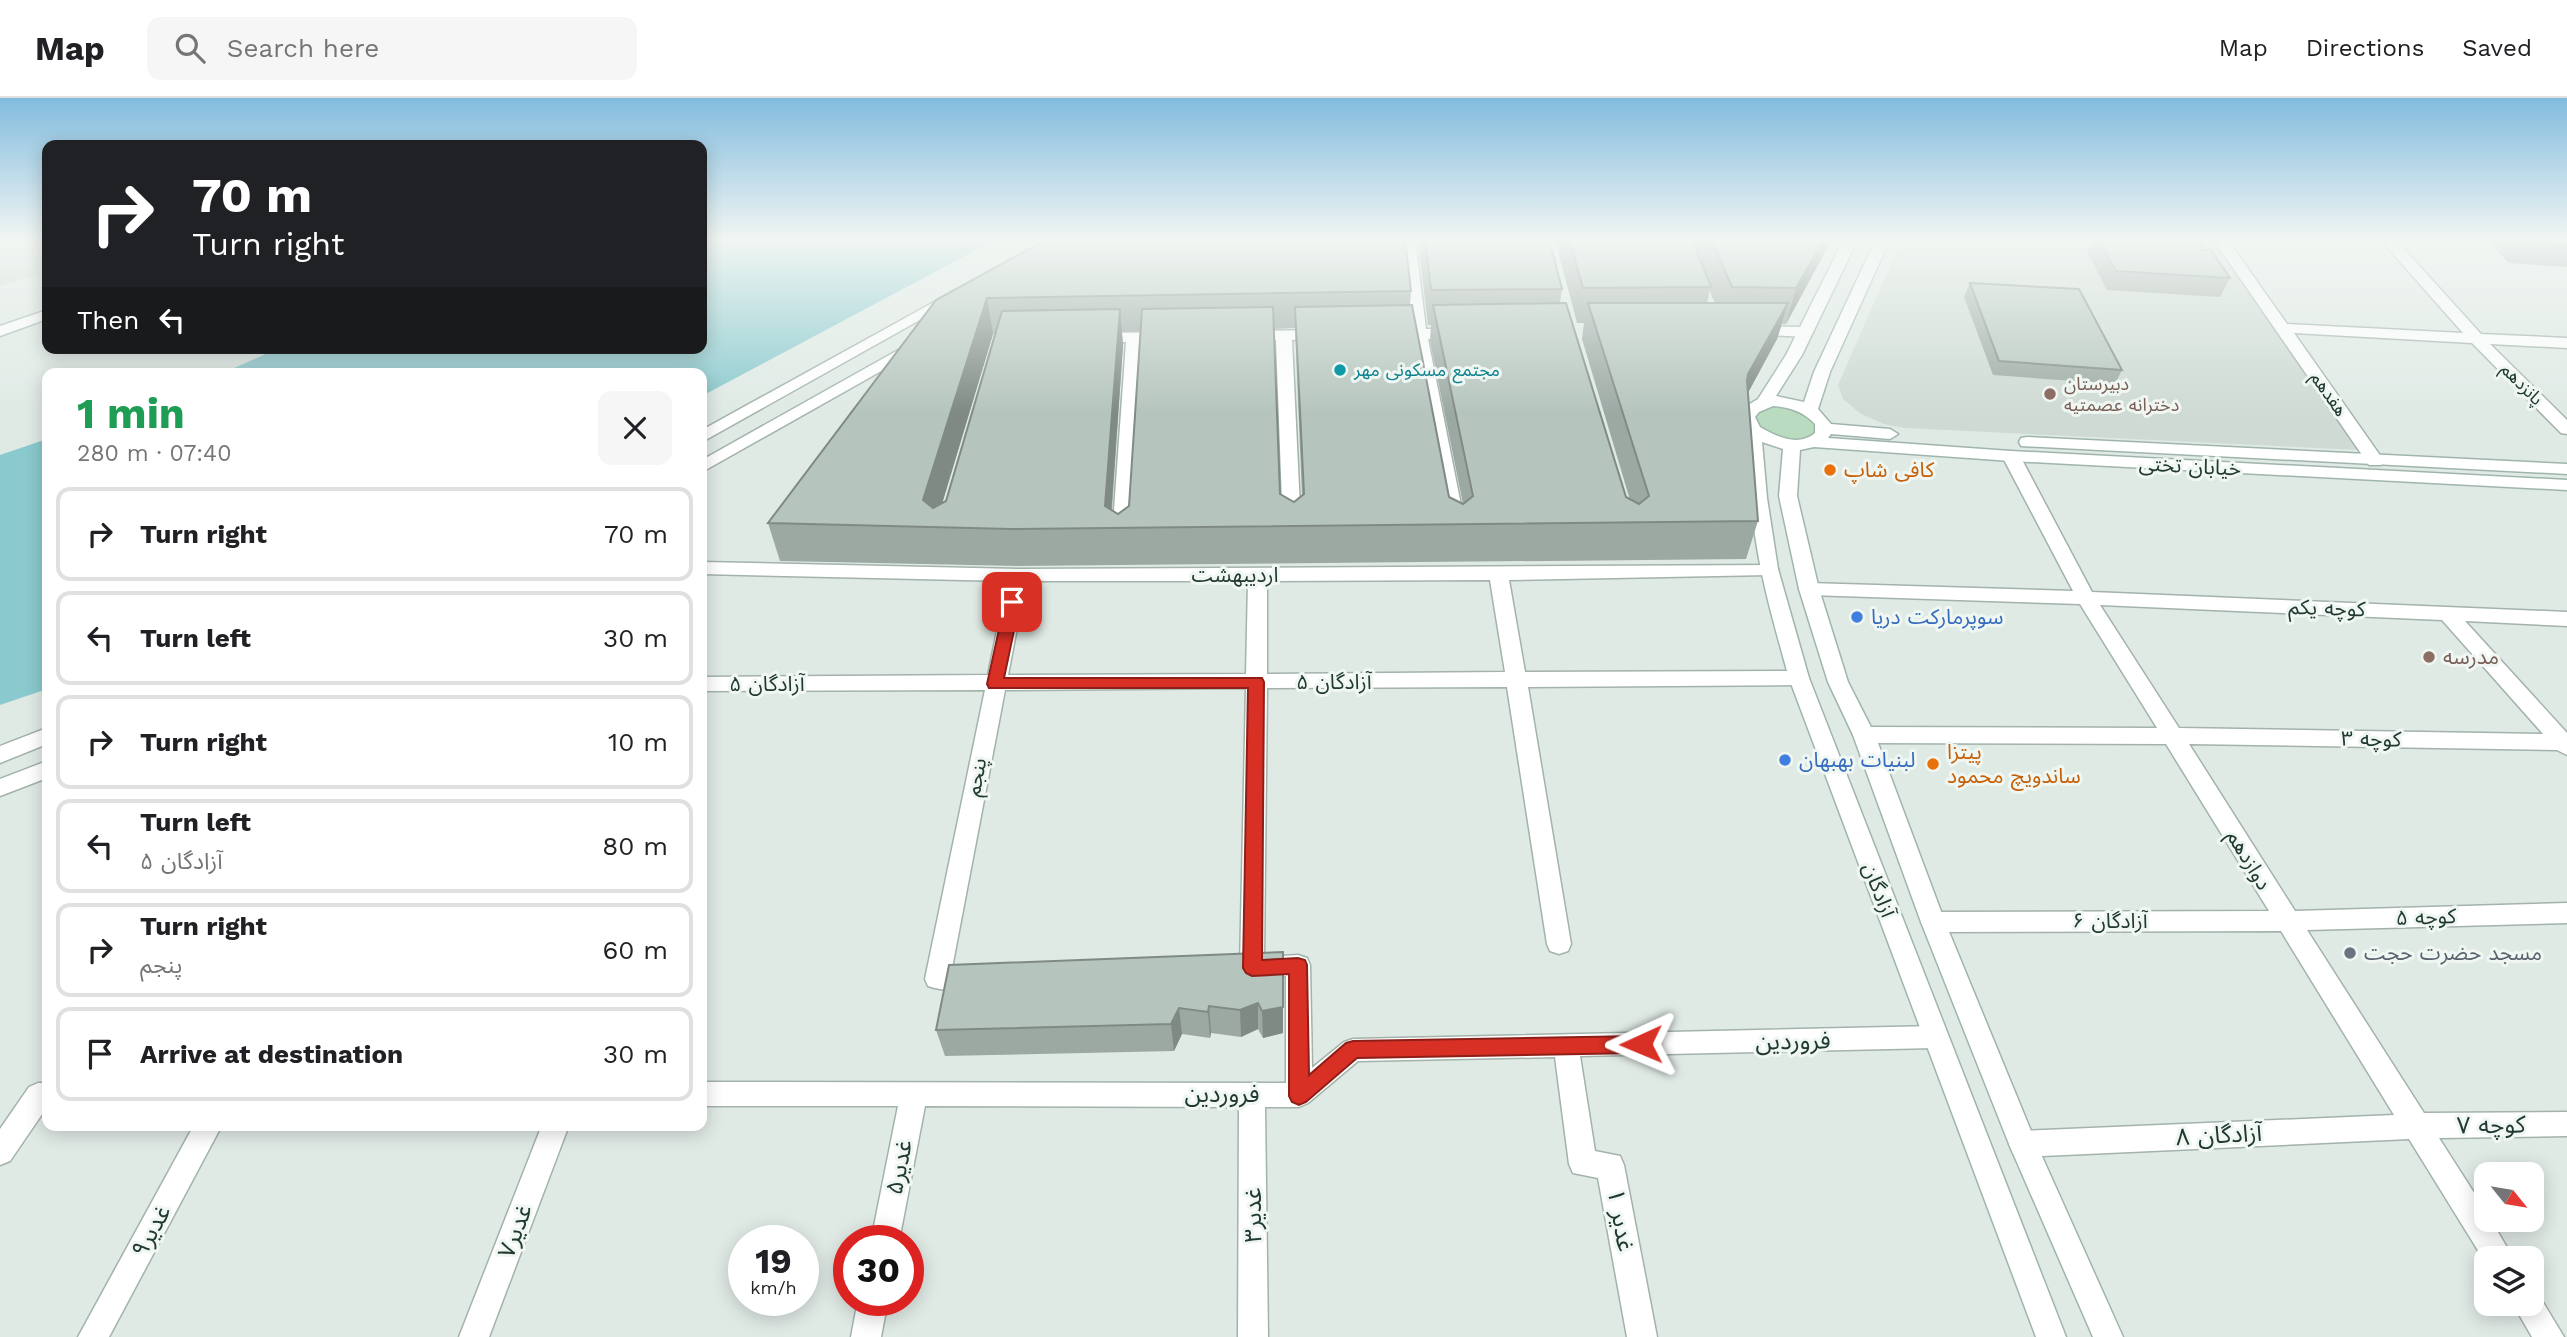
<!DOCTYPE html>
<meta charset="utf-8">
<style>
body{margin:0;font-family:"Work Sans","Noto Sans Arabic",sans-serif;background:#f6f6f6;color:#202124;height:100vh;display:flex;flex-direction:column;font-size:26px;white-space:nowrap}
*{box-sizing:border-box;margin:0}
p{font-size:23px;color:#757577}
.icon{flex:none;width:38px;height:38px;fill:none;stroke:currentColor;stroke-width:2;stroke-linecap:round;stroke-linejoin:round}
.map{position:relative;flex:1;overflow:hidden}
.panel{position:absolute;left:42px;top:270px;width:665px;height:763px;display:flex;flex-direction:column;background:#fff;border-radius:14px;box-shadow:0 4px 18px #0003}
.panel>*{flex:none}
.banner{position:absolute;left:42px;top:42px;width:665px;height:214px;border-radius:14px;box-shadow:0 4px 18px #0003;background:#202124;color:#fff;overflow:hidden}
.needle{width:46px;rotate:120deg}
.fabs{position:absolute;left:2474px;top:1064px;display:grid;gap:14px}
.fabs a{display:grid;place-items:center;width:70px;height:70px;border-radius:14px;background:#fff;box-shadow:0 4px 18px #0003;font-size:35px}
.speed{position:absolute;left:728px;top:1127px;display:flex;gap:14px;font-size:35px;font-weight:700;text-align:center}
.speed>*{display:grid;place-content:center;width:91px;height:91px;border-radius:50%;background:#fff;box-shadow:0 4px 18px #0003;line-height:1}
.speed small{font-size:18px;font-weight:400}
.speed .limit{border:10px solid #d22;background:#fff;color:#111}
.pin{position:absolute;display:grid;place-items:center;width:60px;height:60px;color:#fff;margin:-30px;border-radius:14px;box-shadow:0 4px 10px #0006}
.me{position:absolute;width:77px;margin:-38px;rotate:269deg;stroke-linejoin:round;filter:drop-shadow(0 0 5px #0008)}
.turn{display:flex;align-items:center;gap:24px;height:147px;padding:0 35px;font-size:32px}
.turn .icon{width:91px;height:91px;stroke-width:2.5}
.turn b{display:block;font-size:49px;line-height:60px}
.then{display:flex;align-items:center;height:66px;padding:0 35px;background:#0003;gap:14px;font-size:26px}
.round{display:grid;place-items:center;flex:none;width:74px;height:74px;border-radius:14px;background:#f6f6f6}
.headline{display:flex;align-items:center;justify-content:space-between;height:119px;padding:0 35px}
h1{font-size:42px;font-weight:700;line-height:52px;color:#1e9e55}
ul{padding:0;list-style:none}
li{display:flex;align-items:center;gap:21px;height:94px;margin:0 14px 10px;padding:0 21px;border:4px solid #e0e0e0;border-radius:14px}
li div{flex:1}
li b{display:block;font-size:26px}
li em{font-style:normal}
header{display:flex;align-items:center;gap:42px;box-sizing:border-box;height:98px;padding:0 35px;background:#fff;border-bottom:2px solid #e0e0e0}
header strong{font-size:33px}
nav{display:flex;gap:38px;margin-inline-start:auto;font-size:24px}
.search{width:490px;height:63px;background:#f6f6f6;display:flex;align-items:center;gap:18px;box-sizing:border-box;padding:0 24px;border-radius:14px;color:#757577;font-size:26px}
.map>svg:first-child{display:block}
</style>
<header>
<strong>Map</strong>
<div class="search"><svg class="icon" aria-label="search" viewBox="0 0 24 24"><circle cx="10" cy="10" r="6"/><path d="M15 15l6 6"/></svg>Search here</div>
<nav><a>Map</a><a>Directions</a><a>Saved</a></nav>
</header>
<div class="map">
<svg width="2567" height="1239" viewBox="0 0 2567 1239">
<rect width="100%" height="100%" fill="#e0eae5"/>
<g fill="#cedad3">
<polygon points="0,141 47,141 47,175 0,188"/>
<polygon points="1902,141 2219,141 2360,352 1905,330 1884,326 1861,316 1843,301 1838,287"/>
</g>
<polygon fill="#b9dbbf" points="1771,308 1787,308 1817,323 1817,334 1807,343 1779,342 1753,325 1756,314"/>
<g fill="#8ac9ce">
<polygon points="702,141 997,141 702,298 702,275 223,275 279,250 702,250"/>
<polygon points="47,341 47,591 0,607 0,357"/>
</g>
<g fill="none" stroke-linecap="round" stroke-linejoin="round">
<defs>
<g id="minor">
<polygon points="1401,141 1415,141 1426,231 1459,231 1467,236 1459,241 1428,241 1465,427 1456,433 1447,427 1412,241 1390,241 1382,236 1390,231 1411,231"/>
<polygon points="2213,141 2227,141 2287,226 2463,235 2380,141 2395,141 2481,236 2567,240 2567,250 2490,246 2567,322 2567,336 2561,335 2472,245 2294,235 2384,363 2381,367 2369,367"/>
<polygon points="1752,228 1805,229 1813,234 1805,239 1747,236 1744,233 1747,230"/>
<polygon points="1323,232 1331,237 1328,240 1292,242 1301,431 1292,437 1283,431 1276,242 1246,243 1238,238 1246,233"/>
<polygon points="1169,234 1177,239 1174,242 1142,244 1130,440 1121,446 1112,440 1126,244 1096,245 1088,240 1096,235"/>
<path d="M2011 353 2020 358 2092 494 2567 514V528L2465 523 2567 635V657L2557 652 2189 646 2295 813 2567 805V825L2307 832 2424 1015 2567 1014V1038L2439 1040 2487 1115V1122H2491L2513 1160H2487V1167L2409 1041 2023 1059 2013 1055 2009 1046 2013 1037 2023 1033 2394 1017 2281 833 1933 834 1925 831 1921 824 1925 817 1933 814 2269 813 2166 646 1864 645 1856 642 1853 637 1856 632 1864 629 2157 630 2080 506 1809 497 1802 495 1799 491 1802 487 1809 485 2073 493 2002 358ZM2100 507 2442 522 2543 636 2179 630Z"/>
<path d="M702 464 1018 471 1776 467 1778 471 1776 475 1769 477 1509 482 1525 574 1799 573 1806 575 1809 580 1806 585 1799 587 1528 589 1571 846 1568 853 1559 856 1550 853 1547 846 1507 589 1267 590 1264 859 1298 857 1307 860 1310 867 1312 970 1344 944 1353 941 1935 928 1944 931 1948 939 1944 947 1935 950 1580 958 1595 1053 1620 1058 1624 1067 1657 1239H1627L1598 1080 1573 1075 1569 1066 1555 959 1358 963 1308 1005 1299 1009H1265L1268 1239H1238L1239 1009 925 1008 899 1143H871L898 1008H702V984L1286 985V878L1252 880 1243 877 1240 870 1246 590 1005 592 952 870 974 869 983 873 986 880 983 887C967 893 944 894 928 888L925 881 985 592 702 593V579L988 577 1007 483 702 476ZM1490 482 1505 574 1267 576V483ZM1026 483H1248L1246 576 1008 577Z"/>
<polygon points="38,985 47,985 47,1009 10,1063 0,1067 0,1031 29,989"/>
<polygon points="194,1027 222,1027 109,1239 78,1239"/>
<polygon points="542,1027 569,1027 489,1239 459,1239"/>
<polygon points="2532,1193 2538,1196 2564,1239 2532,1239 2513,1206 2532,1206"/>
<polygon points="858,1202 888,1202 881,1239 851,1239"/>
</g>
<g id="tertiary">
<polygon points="954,193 959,194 961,197 959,200 702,344 702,332"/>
<polygon points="916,242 922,244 924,247 922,250 702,374 702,362"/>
<polygon points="47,630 47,646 0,665 0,648"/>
<polygon points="47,663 47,680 0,698 0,681"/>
</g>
<g id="secondary">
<path d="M1844 141H1858L1802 257 1776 298 1804 304 1814 274 1876 141H1890L1830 274 1818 311 1831 326 1890 331 1898 336 1890 341 1831 336 1828 340 2011 353 2567 382V392L2011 363 1814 349 1800 352 1797 398 1819 491 1848 584 1875 637 1945 824 2036 1045 2123 1239H2093L2009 1046 1921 824 1853 637 1828 584 1799 491 1779 398 1783 351 1762 344 1767 400 1778 471 1809 580 2066 1239H2036L1789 580C1776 533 1762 486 1755 437 1750 405 1751 346 1739 319L1748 307 1758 301 1786 257ZM1773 308C1789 309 1803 313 1815 326V335C1798 349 1777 339 1760 329L1755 319 1759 314Z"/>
<polygon points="47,212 47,221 0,238 0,228"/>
<polygon points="2027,339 2567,366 2567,376 2021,348 2019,344 2021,340"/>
</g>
</defs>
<use href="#minor" stroke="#a3b2ab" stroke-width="3"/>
<use href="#tertiary" stroke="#a3b2ab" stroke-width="3"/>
<use href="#secondary" stroke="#9fb5ab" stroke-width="3"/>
<use href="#minor" fill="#fff" fill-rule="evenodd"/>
<use href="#tertiary" fill="#fff" fill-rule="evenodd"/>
<use href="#secondary" fill="#fff" fill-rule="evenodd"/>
</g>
<g fill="#9ca9a3" fill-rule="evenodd">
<path d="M1405 141 1411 193 1410 207 1449 399 1463 406 1430 243 1431 227H1428L1418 141H1549L1562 191 1560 205 1626 399 1630 402 1582 241 1584 225H1577L1555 141H1832L1786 226H1782L1777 241 1748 295 1758 423 1746 461 1018 468 780 463 768 425 936 202ZM1710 192 1712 199 1715 205H1707ZM1295 230 1302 398 1294 404 1280 396 1274 231ZM1140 233 1129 408 1118 416 1112 412 1123 247 1122 234ZM993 236H995L946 403 942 406Z"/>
<polygon points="2093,141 2196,141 2203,152 2230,180 2220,199 2107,192 2087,154"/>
<polygon points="2486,141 2567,141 2567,169 2509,165"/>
<polygon points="1970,185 2122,272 2115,286 1993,277 1964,199"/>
<polygon points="1283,854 1283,935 1263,940 1258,931 1241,939 1211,935 1210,940 1182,936 1174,953 945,958 936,932"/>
</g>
<g fill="#7f8a84">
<polygon points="1824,141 1832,141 1786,226 1796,190"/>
<polygon points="987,200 993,236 935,429 923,402"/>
<polygon points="1788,205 1777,241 1738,313 1748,276"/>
<polygon points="1120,211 1123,247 1110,430 1105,408"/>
<polygon points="1258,905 1258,931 1241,939 1240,912"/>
<polygon points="1209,908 1211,935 1210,940 1208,914"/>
<polygon points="1283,909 1283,935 1263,940 1262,913"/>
<polygon points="1179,910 1182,936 1174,953 1171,926"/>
</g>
<g fill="#b5c5bd" stroke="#7f8a84" stroke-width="2">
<polygon points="1047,141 1405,141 1411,193 987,200 923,402 933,410 946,403 1002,213 1120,211 1105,408 1118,416 1129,408 1142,211 1273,209 1280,396 1294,404 1304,396 1295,209 1412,207 1449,399 1463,406 1473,398 1433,207 1566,205 1626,399 1639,406 1649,398 1588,205 1788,205 1748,276 1747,283 1758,423 1011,431 768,425 936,202"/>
<polygon points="1425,141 1549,141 1562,191 1431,192"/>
<polygon points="1569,141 1692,141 1711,189 1583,190"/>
<polygon points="1711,141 1824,141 1796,190 1732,189"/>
<polygon points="2098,141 2196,141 2203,152 2211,152 2230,180 2116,173"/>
<polygon points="2518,141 2567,141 2567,148 2522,145"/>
<polygon points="1970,185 2079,191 2122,272 1999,263"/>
<polygon points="1283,854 1283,909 1262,913 1258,905 1240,912 1209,908 1208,914 1179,910 1171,926 936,932 949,867"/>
</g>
<linearGradient id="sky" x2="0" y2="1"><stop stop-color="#82bcde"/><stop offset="0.45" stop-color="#f1f6f3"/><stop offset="1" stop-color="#f1f6f3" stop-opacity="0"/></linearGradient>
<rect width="2567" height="315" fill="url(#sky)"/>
<polygon fill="#d93025" stroke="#8d1f18" stroke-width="2" points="1012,499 1020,504 1004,580 1262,580 1264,584 1262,862 1298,860 1305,862 1307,867 1309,977 1346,945 1353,943 1641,938 1648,940 1651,946 1648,952 1641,955 1357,960 1306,1004 1299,1007 1292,1004 1289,998 1289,876 1252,878 1246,875 1243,870 1248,590 989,590 987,586 1005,504"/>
<circle fill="#0f9aa8" stroke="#f0f7f3" stroke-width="2.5" cx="1340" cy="272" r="7"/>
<g fill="#8d6e63" stroke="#f0f7f3" stroke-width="2.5">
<circle cx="2050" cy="296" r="7"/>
<circle cx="2429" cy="559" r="7"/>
</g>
<g fill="#e8710a" stroke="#f0f7f3" stroke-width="2.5">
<circle cx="1830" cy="372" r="7"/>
<circle cx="1933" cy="666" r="7"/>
</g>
<g fill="#3f7fe0" stroke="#f0f7f3" stroke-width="2.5">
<circle cx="1857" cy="519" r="7"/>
<circle cx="1785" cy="662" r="7"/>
</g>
<circle fill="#6b7280" stroke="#f0f7f3" stroke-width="2.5" cx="2350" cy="855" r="7"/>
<g text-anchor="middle" stroke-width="6" stroke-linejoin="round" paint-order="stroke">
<g font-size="18" fill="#0d838f" stroke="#f0f7f3" text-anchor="start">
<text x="1354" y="278">مجتمع مسکونی مهر</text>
</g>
<g font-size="18" fill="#785e54" stroke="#f0f7f3" text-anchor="start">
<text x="2064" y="292">دبیرستان<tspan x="2064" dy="21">دخترانه عصمتیه</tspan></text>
</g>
<g font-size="18" fill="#213a31" stroke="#f0f7f3">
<text transform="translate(2522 286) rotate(45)" y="6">پانزدهم</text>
<text transform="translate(2329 296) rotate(55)" y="6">هفدهم</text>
</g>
<g font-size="21" fill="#213a31" stroke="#f0f7f3">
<text transform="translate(2190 368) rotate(3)" y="7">خیابان تختی</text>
<text x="1235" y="484">اردیبهشت</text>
<text transform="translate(2327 510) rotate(2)" y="7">کوچه یکم</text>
<text x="1334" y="591">آزادگان ۵</text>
<text x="767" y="593">آزادگان ۵</text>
<text transform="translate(2371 641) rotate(1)" y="7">کوچه ۳</text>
<text transform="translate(976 679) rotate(-79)" y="7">پنجم</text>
<text transform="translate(2249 762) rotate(59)" y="7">دوازدهم</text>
<text transform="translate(1879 792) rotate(69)" y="7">آزادگان</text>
<text transform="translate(2426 819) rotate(-2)" y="7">کوچه ۵</text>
<text x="2110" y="830">آزادگان ۶</text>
</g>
<g font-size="21" fill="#c56008" stroke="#f0f7f3" text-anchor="start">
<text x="1844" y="379">کافی شاپ</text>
<text x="1947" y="661">پیتزا<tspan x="1947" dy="24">ساندویچ محمود</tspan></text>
</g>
<g font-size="21" fill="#366cbe" stroke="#f0f7f3" text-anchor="start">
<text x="1871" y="526">سوپرمارکت دریا</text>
<text x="1799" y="669">لبنیات بهبهان</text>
</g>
<g font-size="21" fill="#785e54" stroke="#f0f7f3" text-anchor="start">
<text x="2443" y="566">مدرسه</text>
</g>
<g font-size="21" fill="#5b616d" stroke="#f0f7f3" text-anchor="start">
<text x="2364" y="862">مسجد حضرت حجت</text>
</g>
<g font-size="24" fill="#213a31" stroke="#f0f7f3">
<text transform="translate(1793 943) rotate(-1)" y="8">فروردین</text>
<text x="1222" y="1004">فروردین</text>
<text transform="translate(2491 1027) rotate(-1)" y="8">کوچه ۷</text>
<text transform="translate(2219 1037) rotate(-3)" y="8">آزادگان ۸</text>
<text transform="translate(899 1069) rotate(-79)" y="8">غدیر۵</text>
<text transform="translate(1253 1117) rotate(-90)" y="8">غدیر۳</text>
<text transform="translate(1621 1122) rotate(80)" y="8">غدیر ۱</text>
<text transform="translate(151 1133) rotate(-61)" y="8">غدیر۹</text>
<text transform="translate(515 1133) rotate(-69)" y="8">غدیر۷</text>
</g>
</g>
</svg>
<div class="fabs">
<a><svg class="needle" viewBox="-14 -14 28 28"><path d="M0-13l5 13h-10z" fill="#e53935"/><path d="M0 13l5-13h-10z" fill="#757577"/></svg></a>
<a><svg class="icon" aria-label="layers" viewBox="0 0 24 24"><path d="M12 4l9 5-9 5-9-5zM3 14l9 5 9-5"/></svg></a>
</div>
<div class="speed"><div>19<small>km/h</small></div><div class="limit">30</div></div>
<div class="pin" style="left:1012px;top:504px;background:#d93025"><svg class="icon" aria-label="arrive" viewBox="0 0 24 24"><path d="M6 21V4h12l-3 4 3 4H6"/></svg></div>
<svg class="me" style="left:1641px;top:946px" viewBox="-20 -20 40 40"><path d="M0-17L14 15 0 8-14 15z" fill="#d93025" stroke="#fff" stroke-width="4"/></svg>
<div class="banner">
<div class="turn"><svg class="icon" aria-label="right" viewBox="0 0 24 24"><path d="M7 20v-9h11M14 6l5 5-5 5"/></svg><div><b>70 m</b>Turn right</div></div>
<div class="then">Then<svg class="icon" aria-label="left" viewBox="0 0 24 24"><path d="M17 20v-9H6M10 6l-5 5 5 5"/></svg></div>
</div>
<section class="panel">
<div class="headline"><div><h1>1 min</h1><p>280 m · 07:40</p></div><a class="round"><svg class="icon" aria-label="close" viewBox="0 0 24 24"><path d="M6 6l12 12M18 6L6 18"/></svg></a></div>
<ul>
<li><svg class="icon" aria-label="right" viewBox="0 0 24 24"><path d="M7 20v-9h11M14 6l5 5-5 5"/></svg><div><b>Turn right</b></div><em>70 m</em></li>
<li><svg class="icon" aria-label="left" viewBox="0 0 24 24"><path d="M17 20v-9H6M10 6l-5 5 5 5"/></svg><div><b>Turn left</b></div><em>30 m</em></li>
<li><svg class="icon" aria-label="right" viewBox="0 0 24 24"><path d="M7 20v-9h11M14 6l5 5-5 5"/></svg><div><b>Turn right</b></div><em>10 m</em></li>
<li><svg class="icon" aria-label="left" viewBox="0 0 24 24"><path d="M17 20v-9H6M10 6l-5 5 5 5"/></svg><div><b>Turn left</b><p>آزادگان ۵</p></div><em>80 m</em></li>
<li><svg class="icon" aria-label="right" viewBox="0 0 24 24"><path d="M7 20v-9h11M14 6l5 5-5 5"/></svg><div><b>Turn right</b><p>پنجم</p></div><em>60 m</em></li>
<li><svg class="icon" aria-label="arrive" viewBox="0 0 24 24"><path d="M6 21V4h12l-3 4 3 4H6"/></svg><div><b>Arrive at destination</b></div><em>30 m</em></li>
</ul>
</section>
</div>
